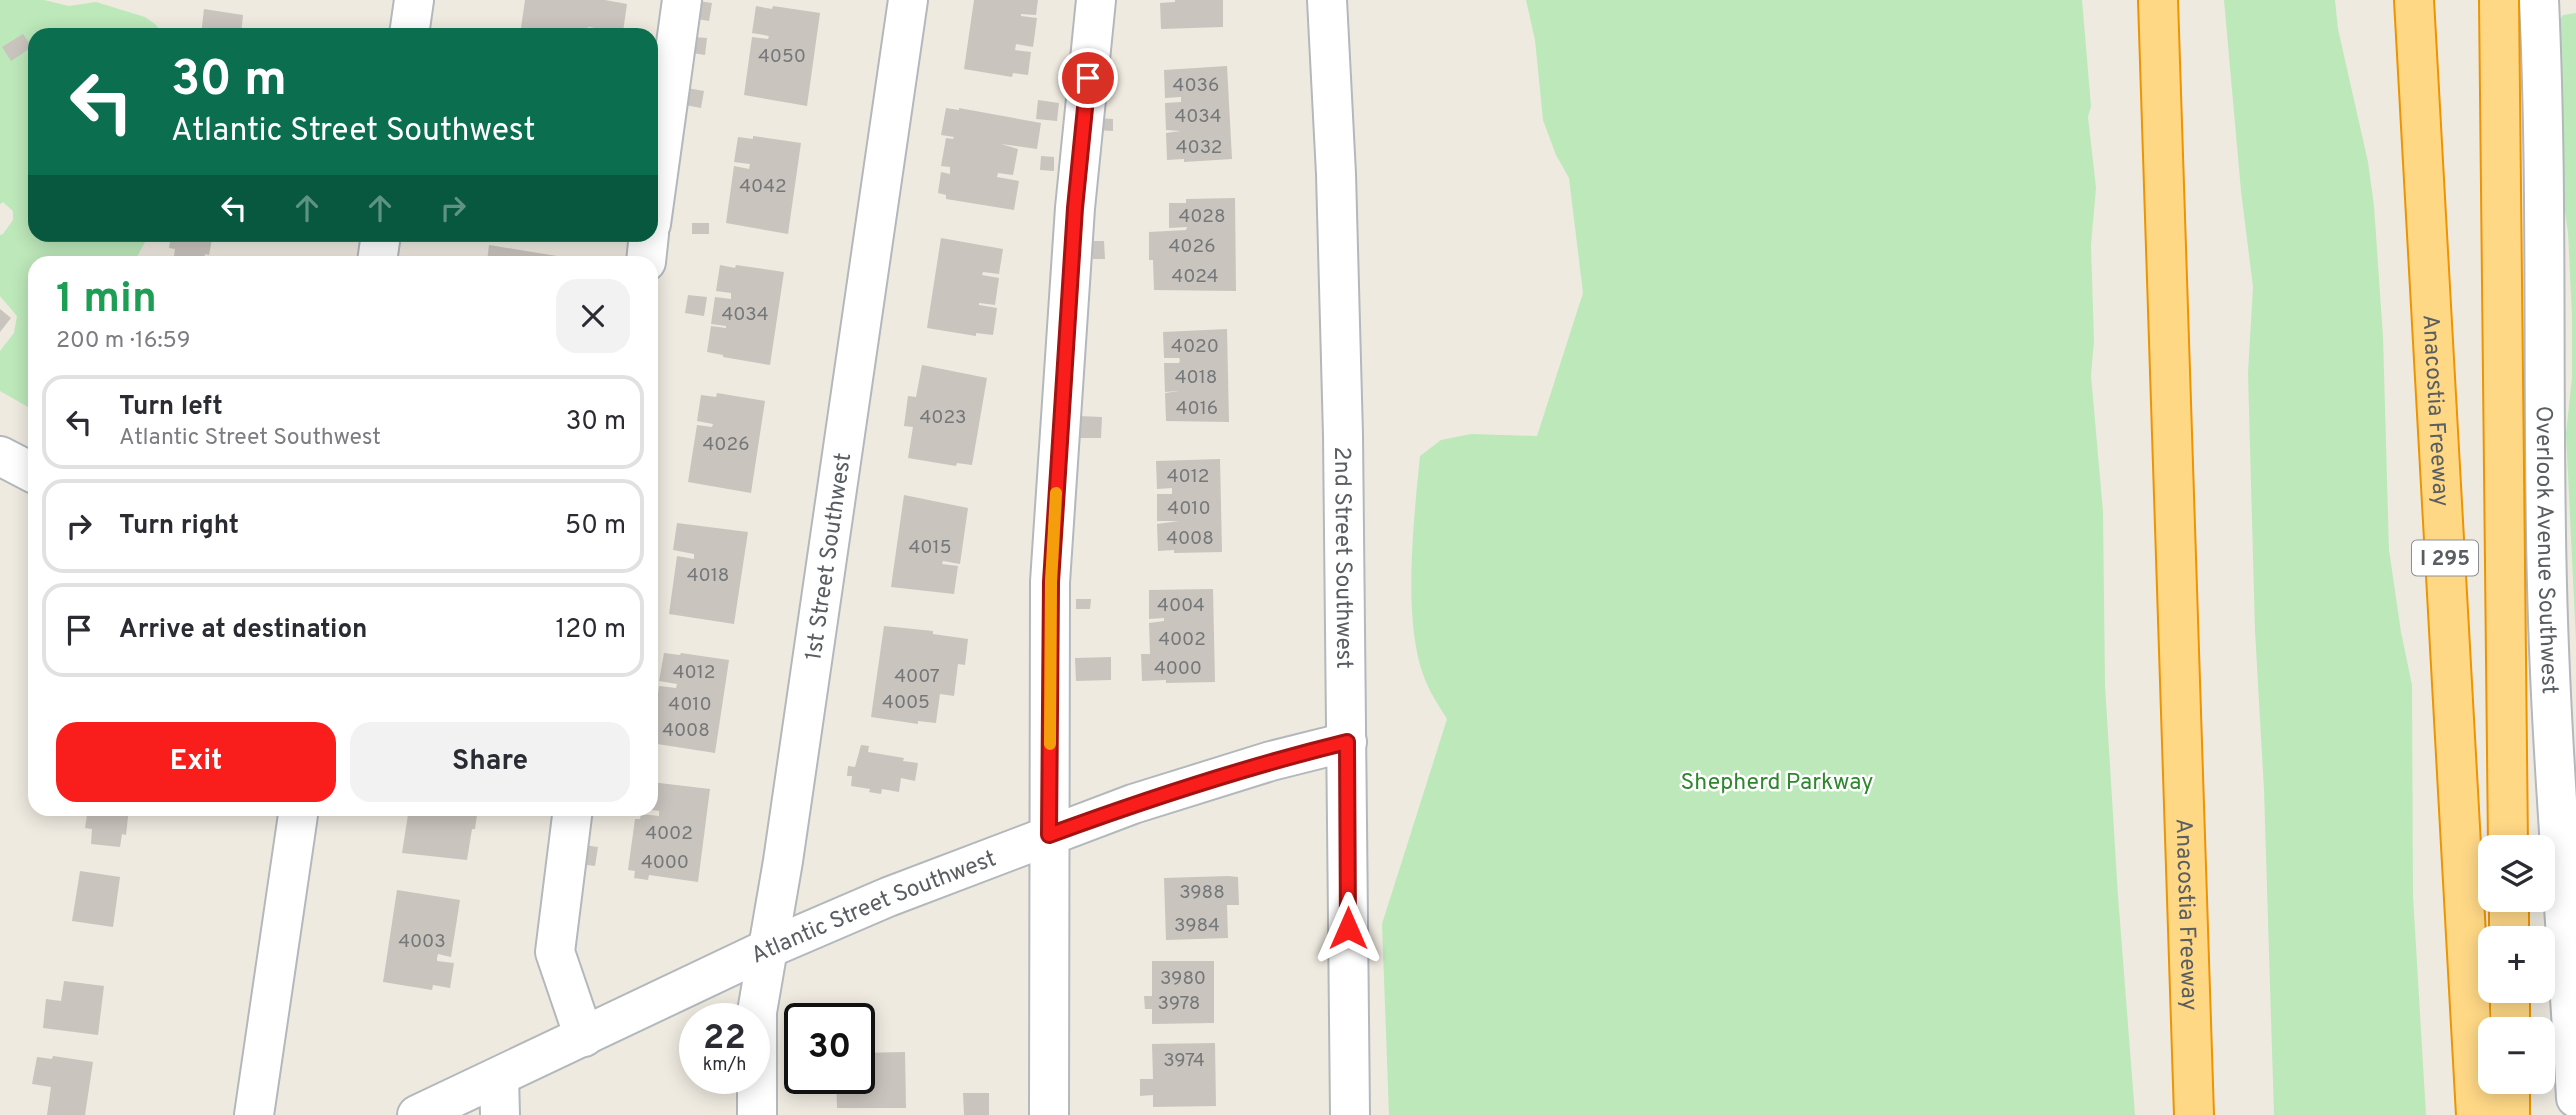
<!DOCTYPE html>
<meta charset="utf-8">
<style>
body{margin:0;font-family:Overpass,sans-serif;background:#f2f2f3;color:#2b2b33;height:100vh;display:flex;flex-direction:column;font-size:26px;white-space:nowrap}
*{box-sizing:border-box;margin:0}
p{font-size:23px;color:#7c7c81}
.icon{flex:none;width:38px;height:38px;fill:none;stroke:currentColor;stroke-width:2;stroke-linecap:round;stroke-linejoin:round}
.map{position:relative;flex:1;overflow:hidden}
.side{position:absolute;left:28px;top:256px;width:630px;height:560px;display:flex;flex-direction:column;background:#fff;border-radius:21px;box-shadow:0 4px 18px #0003}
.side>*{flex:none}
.top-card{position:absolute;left:28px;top:28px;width:630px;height:214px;border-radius:21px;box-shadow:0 4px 18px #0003;background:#0b6e4f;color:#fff;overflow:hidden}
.tools{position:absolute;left:2478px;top:835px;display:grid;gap:14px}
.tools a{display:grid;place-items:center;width:77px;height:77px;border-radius:14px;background:#fff;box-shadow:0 4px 18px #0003;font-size:35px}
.speed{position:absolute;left:679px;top:1003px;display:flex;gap:14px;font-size:35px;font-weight:700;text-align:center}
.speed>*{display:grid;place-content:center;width:91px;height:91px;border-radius:50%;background:#fff;box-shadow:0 4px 18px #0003;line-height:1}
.speed small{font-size:18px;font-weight:400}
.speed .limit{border:4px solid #111;border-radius:10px;background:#fff;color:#111}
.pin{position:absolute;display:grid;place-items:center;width:60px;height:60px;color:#fff;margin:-30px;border:4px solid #fff;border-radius:50%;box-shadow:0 2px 7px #0007}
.me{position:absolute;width:77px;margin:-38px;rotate:0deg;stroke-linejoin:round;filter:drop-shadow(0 0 5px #0008)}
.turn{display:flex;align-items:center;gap:24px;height:147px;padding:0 28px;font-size:32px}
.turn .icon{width:91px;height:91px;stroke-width:2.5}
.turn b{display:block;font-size:49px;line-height:60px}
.lanes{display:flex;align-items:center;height:66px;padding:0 28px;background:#0003;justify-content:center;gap:35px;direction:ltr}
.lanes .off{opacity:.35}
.round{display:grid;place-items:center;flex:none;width:74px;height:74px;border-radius:21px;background:#f2f2f3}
.headline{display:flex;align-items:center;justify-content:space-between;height:119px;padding:0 28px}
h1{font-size:42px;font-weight:700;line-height:52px;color:#1e9e55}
.action{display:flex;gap:14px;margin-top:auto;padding:14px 28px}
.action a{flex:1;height:80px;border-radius:21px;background:#f91d1b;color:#fff;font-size:28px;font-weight:700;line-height:80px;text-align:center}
.action a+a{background:#f2f2f3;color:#2b2b33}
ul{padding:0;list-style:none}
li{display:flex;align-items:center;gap:21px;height:94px;margin:0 14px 10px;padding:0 14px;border:4px solid #e1e1e2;border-radius:21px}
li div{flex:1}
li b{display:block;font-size:26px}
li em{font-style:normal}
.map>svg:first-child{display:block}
</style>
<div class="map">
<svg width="2576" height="1115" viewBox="0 0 2576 1115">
<rect width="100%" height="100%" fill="#eeeae0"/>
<g fill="#bde8ba">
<polygon points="0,0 44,0 69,6 96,2 145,17 155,24 164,35 35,35 35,234 149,235 134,262 35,262 35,411 0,391 0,351 14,333 17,316 0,296 0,235 3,234 13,220 13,211 3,202 0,204"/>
<path d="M1526 0H2082L2091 106 2088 117 2096 188 2091 245 2094 341 2091 375 2103 512 2105 685 2118 896 2135 1115H1389L1382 924 1447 719C1439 706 1429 691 1424 677 1402 620 1414 517 1420 456L1441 440 1471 434 1537 436 1583 293 1569 178 1556 155 1543 120 1535 40Z"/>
<polygon points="2224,0 2335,0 2338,29 2368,162 2374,206 2383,337 2389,550 2401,632 2412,685 2413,896 2426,1115 2274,1115 2264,790 2255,631 2248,373 2253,287 2241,191"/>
<polygon points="2576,13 2576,642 2566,433 2572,378 2572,317 2568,233 2561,182 2556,25 2563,15"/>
</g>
<g fill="#c9c4bd">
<polygon points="525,0 605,0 627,4 623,32 588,27 587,35 520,35"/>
<polygon points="974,0 1038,0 1036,15 1021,14 1021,16 1037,18 1033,47 1016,44 1015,50 1031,52 1028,75 1013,73 1012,77 964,69"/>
<polygon points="1175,0 1223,0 1223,27 1161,29 1160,3 1175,2"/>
<polygon points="699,1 712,3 709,21 697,19"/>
<polygon points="756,6 772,9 773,6 820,13 807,106 744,95 752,37 768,39 769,36 752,33"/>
<polygon points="204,9 243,15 241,35 201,35"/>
<polygon points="23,34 32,47 11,61 2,47"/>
<polygon points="694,37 707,38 705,55 692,53"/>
<polygon points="1227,66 1232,159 1184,162 1184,159 1167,160 1166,133 1181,131 1166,130 1165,103 1181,102 1181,97 1165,98 1164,70"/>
<polygon points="687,88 704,91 701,108 685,105"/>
<polygon points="1038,100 1059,103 1057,121 1036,119"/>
<polygon points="946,108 959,110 959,108 1041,123 1037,149 1001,144 1018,149 1013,175 998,173 997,177 1019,181 1014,210 946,199 946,195 938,193 941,172 950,174 950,167 941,166 946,138 953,139 954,137 941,135"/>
<polygon points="1096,118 1113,119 1113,131 1095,130"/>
<polygon points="753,136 801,143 788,234 726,223 734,166 749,169 750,164 734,162 738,137 753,139"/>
<polygon points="1041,156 1054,157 1054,171 1040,170"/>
<polygon points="1235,198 1236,291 1154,290 1153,260 1149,260 1149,232 1186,230 1187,227 1169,228 1169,203 1186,203 1186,199"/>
<rect x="692" y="223" width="17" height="11"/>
<polygon points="171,234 213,234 209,255 205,254 204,262 173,262 175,249 169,248"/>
<polygon points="941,238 1003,249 999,274 983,272 982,275 999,278 995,305 979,303 979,305 997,308 993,335 976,333 976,336 927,328"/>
<polygon points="1092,241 1104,241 1105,259 1093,259"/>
<polygon points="489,245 557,256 556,262 487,262"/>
<polygon points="720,265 735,268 736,265 784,272 770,365 723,357 723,355 707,352 711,326 726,328 726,326 711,324 715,297 731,299 731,293 716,291"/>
<polygon points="688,295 707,297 704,316 685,313"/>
<polygon points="0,309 11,318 0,332"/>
<polygon points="1227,329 1229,422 1166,421 1165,393 1179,391 1165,392 1164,363 1179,363 1180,360 1179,358 1164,358 1163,332"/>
<polygon points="922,365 987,378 972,465 957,463 956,466 908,458 913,427 904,426 908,396 916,397"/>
<polygon points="717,393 765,401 751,493 688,482 697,425 712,427 713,424 697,421 701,395 716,397"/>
<polygon points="1079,416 1102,417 1101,438 1078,438"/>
<polygon points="1220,459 1222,552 1174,553 1174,550 1158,551 1157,524 1179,521 1157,521 1157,494 1172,494 1172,488 1157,489 1156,461"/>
<polygon points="904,495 968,508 960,564 943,561 942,564 958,566 954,594 891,587"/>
<polygon points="677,523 748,532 734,624 669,614 677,556 694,559 694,554 673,550"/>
<polygon points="1213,589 1215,682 1166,683 1166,680 1142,681 1141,654 1150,654 1149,623 1164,621 1164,618 1149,619 1149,590"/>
<polygon points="1076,599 1091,599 1090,609 1076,609"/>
<polygon points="884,626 933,631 933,634 968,639 965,665 958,664 954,696 940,694 936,723 918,721 918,724 871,717"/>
<polygon points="664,653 680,655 681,653 729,660 715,753 651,743 659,686 676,688 677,684 659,681"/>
<polygon points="1111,657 1111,680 1076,681 1075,658"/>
<polygon points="861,745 869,746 868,752 904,758 903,761 918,763 915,781 901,778 899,792 882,789 881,794 869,792 870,789 851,786 852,776 847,776 848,766 855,767"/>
<polygon points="651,782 710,789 698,882 649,875 648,880 634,878 635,871 628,870 635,819 640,819 641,814 659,816 659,811 651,810"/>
<polygon points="88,808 129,808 126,835 122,834 120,847 91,844 92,829 85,828"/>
<polygon points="409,808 478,808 475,829 472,829 467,860 402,853"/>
<polygon points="583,845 598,847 595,866 580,864"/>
<polygon points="80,871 120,877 113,927 72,921"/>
<polygon points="1228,876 1238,877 1239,905 1227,905 1228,938 1166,940 1164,878"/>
<polygon points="397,890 460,900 451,957 438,954 437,958 437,961 454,963 450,988 433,985 432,990 383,982"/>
<polygon points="1152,961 1214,961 1214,1023 1152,1024 1152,1009 1145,1009 1144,996 1152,996"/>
<polygon points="64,981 104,986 98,1035 43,1028 46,999 61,1001"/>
<polygon points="1215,1043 1216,1106 1153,1107 1153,1095 1140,1096 1140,1079 1153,1079 1152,1044"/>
<polygon points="905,1052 906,1108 837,1108 836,1078 859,1078 859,1053"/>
<polygon points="53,1056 93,1062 85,1115 47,1115 51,1087 32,1084 37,1057 52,1059"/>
<polygon points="963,1093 989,1093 989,1115 964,1115"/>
</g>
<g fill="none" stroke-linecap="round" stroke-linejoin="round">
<defs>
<g id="minor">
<path id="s1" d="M1327 0 1336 174 1343 435 1350 1115"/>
<path id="s2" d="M2539 0C2548 195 2542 390 2547 585 2551 757 2567 927 2576 1098"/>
<polyline points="409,35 414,0"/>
<polyline points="651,224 682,0"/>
<polyline points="377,262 381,234"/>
<polyline points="646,262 649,234"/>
<polyline points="0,456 35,474"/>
<polyline points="573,808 555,952 584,1037"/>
<polyline points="499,1077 500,1115"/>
<polyline points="254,1115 299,808"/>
<path id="s3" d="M417 1115 767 949 888 897 1133 804 1271 761 1347 742"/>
<path id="s4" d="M757 1115V1012L783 861 908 0"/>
<polyline points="1049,1115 1050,582 1075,208 1096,0"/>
</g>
<g id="highway">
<path id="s5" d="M2158 0 2194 1115"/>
<path id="s6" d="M2414 0 2476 1115"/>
<polyline points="2499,0 2508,847"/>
<polyline points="2509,900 2509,938"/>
<polyline points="2510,990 2510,1029"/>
<polyline points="2510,1115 2510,1082"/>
</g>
</defs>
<use href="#minor" stroke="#b3b8bc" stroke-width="42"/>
<use href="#highway" stroke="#ee9400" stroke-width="42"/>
<use href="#minor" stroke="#fff" stroke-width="38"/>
<use href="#highway" stroke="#ffd886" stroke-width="38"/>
</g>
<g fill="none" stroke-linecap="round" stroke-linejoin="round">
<defs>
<path id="route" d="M1088 78 1075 208 1051 582 1049 835C1147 799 1245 767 1347 742L1348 928"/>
</defs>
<use href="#route" stroke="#a21312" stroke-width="18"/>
<use href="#route" stroke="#f91d1b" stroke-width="12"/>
<polyline stroke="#f59e0b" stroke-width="12" points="1050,744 1051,582 1056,493"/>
</g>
<g text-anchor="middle" stroke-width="5" stroke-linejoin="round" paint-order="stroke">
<g font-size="19" fill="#75787a">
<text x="782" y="62">4050</text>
<text x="1196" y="91">4036</text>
<text x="1198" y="122">4034</text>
<text x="1199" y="153">4032</text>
<text x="763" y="192">4042</text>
<text x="1202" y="222">4028</text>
<text x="1192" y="252">4026</text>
<text x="1195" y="282">4024</text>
<text x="745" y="320">4034</text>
<text x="1195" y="352">4020</text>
<text x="1196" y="383">4018</text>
<text x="1197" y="414">4016</text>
<text x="943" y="423">4023</text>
<text x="726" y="450">4026</text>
<text x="1188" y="482">4012</text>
<text x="1189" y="514">4010</text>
<text x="1190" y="544">4008</text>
<text x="930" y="553">4015</text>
<text x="708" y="581">4018</text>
<text x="1181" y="611">4004</text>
<text x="1182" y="645">4002</text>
<text x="1178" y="674">4000</text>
<text x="694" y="678">4012</text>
<text x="917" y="682">4007</text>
<text x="906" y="708">4005</text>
<text x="690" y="710">4010</text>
<text x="686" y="736">4008</text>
<text x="669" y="839">4002</text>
<text x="665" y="868">4000</text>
<text x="1202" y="898">3988</text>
<text x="1197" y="931">3984</text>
<text x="422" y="947">4003</text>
<text x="1183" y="984">3980</text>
<text x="1179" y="1009">3978</text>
<text x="1184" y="1066">3974</text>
</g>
<rect fill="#fff" stroke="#8b8e92" stroke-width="2" x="2412" y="540.5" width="66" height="35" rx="5"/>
<g font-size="21" font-weight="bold" fill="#595e63">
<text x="2445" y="565">I 295</text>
</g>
<g font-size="23" fill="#595e63" stroke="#fff">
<text dy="8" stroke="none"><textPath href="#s6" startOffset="411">Anacostia Freeway</textPath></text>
<text dy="8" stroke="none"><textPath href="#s2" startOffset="550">Overlook Avenue Southwest</textPath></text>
<text dy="8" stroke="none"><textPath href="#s4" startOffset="564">1st Street Southwest</textPath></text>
<text dy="8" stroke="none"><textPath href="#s1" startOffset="558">2nd Street Southwest</textPath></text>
<text dy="8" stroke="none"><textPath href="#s3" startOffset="502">Atlantic Street Southwest</textPath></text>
<text dy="8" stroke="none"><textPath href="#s5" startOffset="915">Anacostia Freeway</textPath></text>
</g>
<g font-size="23" fill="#2e872d" stroke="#fff">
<text x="1777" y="789">Shepherd Parkway</text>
</g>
</g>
</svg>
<div class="tools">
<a><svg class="icon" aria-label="layers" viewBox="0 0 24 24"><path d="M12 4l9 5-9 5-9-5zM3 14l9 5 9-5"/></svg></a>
<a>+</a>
<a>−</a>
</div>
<div class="speed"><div>22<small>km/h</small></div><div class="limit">30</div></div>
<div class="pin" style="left:1088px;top:78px;background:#d93025"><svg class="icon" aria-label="arrive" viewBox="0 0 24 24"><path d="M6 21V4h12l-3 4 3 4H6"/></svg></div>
<svg class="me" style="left:1348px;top:928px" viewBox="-20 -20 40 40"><path d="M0-17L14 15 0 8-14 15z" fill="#f91d1b" stroke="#fff" stroke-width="4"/></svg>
<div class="top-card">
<div class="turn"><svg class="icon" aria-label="left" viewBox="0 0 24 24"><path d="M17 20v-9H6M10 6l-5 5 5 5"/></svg><div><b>30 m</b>Atlantic Street Southwest</div></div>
<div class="lanes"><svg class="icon" aria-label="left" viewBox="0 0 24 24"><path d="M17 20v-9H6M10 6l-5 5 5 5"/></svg><svg class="icon off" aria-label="ahead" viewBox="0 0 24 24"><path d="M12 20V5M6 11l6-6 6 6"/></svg><svg class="icon off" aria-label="ahead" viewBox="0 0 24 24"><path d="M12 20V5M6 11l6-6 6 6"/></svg><svg class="icon off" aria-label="right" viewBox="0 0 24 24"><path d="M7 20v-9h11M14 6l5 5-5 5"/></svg></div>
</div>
<section class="side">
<div class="headline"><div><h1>1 min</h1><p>200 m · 16:59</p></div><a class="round"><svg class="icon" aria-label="close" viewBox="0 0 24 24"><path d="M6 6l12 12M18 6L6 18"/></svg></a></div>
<ul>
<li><svg class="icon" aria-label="left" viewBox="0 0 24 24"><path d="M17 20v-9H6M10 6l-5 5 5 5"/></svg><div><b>Turn left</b><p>Atlantic Street Southwest</p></div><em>30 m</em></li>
<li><svg class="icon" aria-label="right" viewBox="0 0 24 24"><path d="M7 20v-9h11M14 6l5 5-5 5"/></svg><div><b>Turn right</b></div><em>50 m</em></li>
<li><svg class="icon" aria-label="arrive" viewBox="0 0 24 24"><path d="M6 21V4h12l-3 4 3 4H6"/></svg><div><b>Arrive at destination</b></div><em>120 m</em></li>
</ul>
<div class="action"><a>Exit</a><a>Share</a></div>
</section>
</div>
